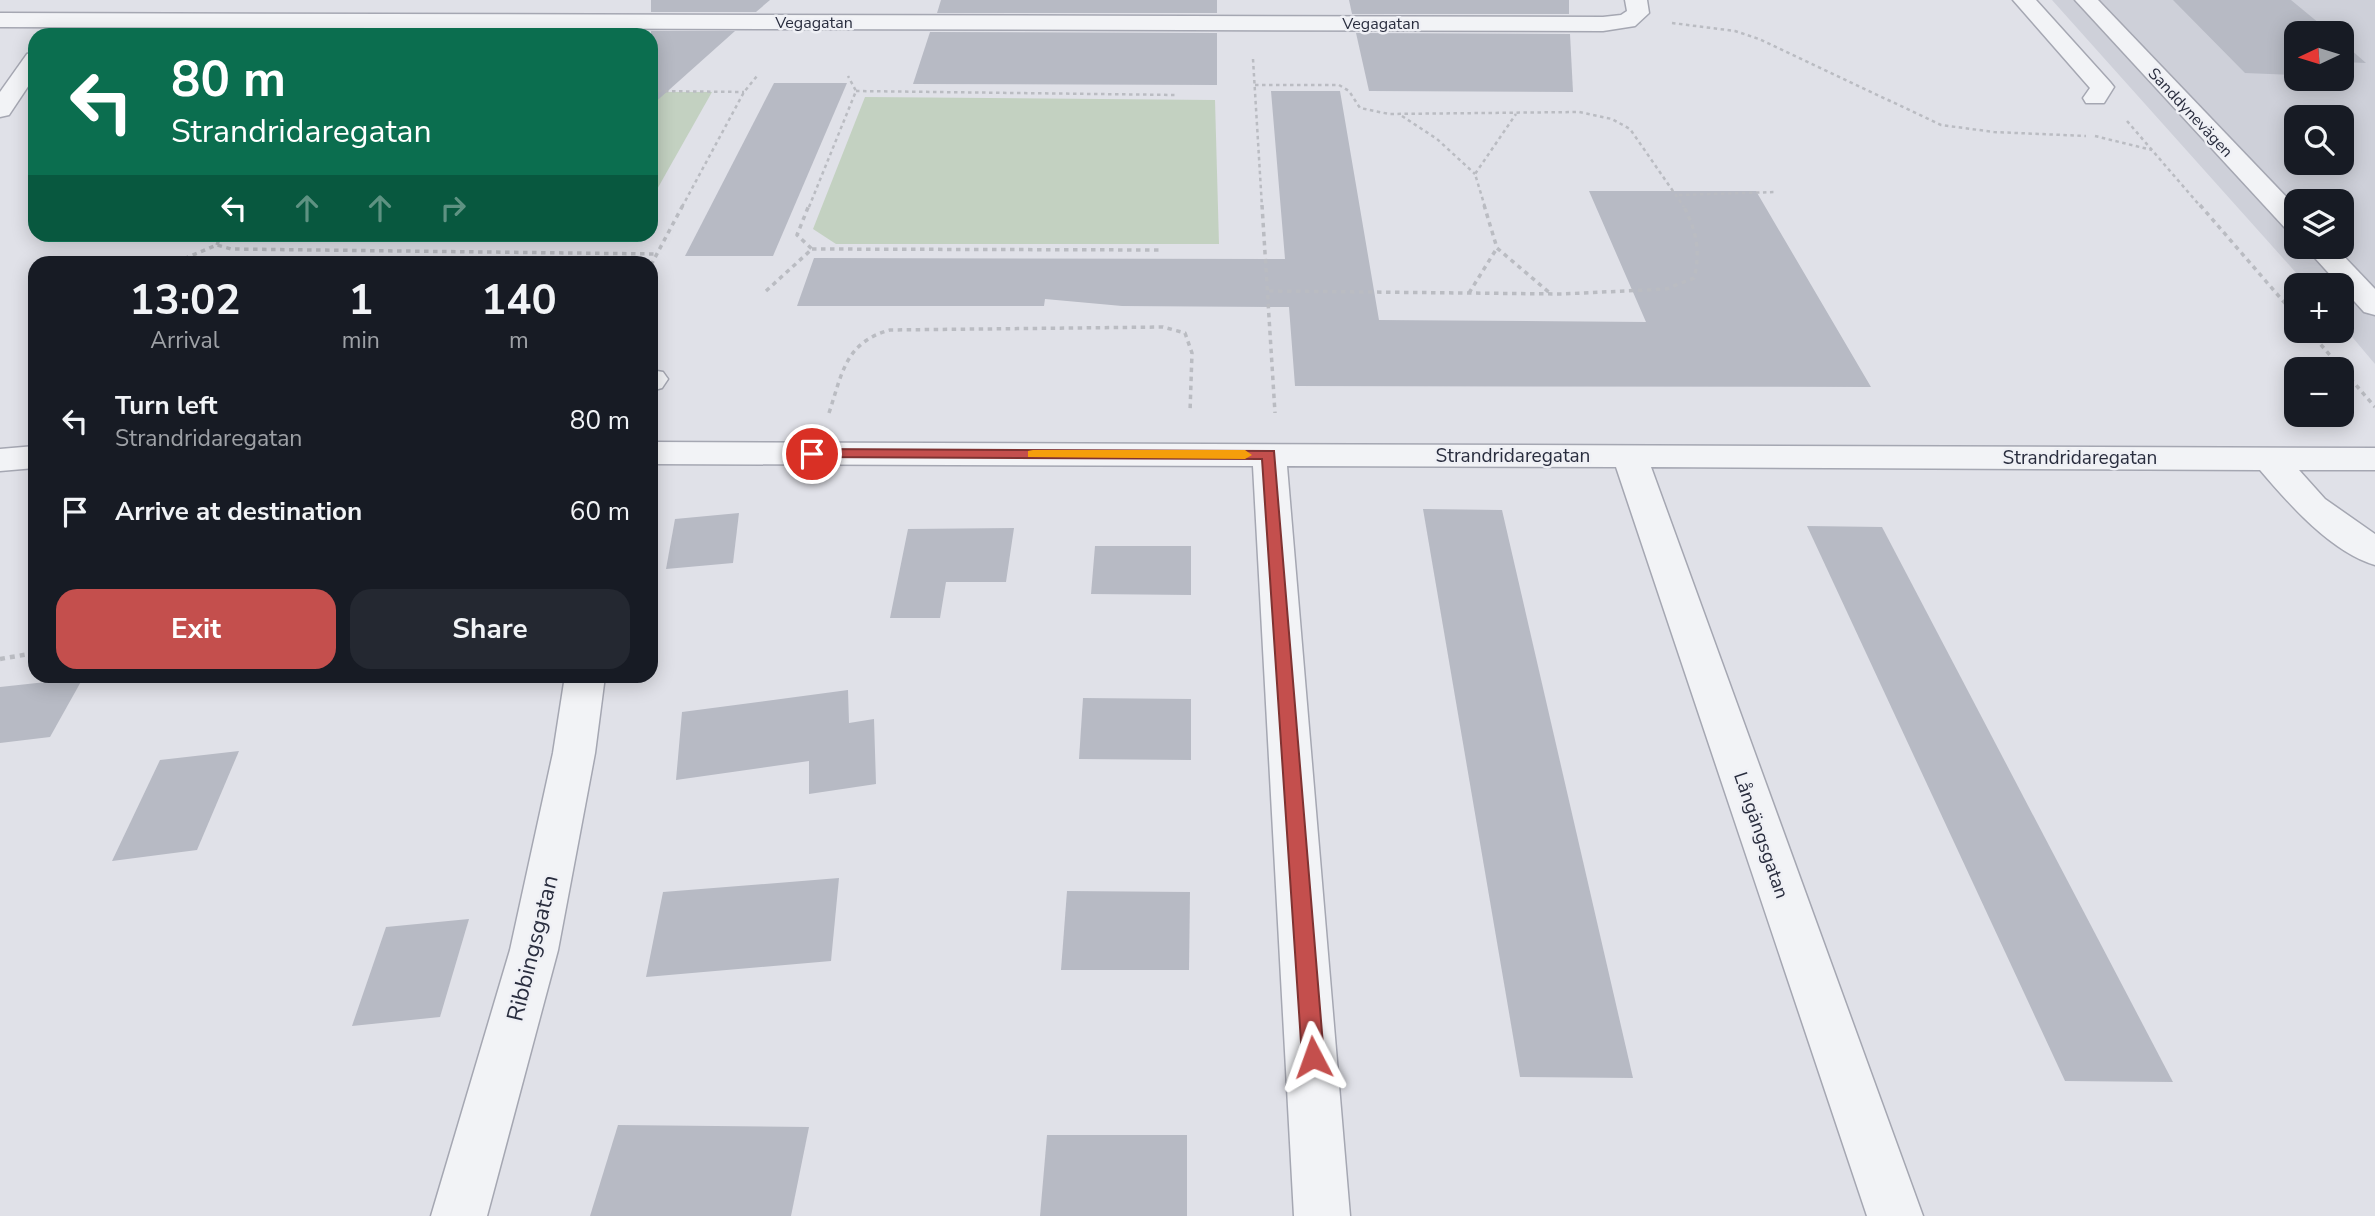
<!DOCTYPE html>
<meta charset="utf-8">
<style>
body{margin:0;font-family:"Nunito Sans",sans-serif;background:#242831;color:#f1f3f6;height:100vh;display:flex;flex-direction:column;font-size:26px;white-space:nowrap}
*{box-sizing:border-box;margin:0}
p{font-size:23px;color:#9ea1a6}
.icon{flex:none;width:38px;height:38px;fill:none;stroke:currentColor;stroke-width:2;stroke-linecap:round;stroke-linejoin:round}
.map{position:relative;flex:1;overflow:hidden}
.side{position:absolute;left:28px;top:256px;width:630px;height:427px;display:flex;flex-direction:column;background:#171b24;border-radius:21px;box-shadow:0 4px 18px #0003}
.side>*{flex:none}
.top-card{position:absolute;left:28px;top:28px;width:630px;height:214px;border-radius:21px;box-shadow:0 4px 18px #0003;background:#0b6e4f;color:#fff;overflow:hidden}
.needle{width:46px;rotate:266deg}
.tools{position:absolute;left:2284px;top:21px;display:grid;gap:14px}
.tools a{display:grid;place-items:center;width:70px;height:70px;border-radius:14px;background:#171b24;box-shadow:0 4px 18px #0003;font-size:35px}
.pin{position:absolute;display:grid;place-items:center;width:60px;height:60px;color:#fff;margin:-30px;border:4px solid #fff;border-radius:50%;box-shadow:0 2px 7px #0007}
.me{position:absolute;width:77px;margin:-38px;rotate:356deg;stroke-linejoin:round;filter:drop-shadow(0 0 5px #0008)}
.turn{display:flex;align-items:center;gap:24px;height:147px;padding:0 28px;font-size:32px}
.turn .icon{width:91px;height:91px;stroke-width:2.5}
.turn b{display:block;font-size:49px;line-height:60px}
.lanes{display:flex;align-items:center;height:66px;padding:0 28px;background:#0003;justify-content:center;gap:35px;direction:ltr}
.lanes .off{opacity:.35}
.eta{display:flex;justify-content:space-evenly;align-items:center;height:119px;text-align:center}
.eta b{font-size:42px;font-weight:700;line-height:49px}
.primary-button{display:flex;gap:14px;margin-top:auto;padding:14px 28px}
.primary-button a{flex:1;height:80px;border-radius:21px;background:#c44f4d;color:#fff;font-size:28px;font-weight:700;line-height:80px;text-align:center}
.primary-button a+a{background:#242831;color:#f1f3f6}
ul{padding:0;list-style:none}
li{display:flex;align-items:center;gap:21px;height:91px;padding:0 28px}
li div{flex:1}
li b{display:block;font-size:26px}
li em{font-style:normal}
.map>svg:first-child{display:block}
</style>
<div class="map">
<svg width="2375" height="1216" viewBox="0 0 2375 1216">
<rect width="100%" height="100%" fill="#e0e1e8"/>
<path fill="#ced0d9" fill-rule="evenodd" d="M2052 0H2375V364L2342 325V285H2307ZM2296 33H2342V79H2296ZM2296 117H2342V163H2296ZM2296 201H2342V247H2296Z"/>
<g fill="#c3d1c1">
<polygon points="651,92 712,92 651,200"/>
<polygon points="865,97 1215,100 1219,244 836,244 813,229"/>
<polygon points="252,234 631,234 631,235 627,242 249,237"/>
</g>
<g fill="#b7bac4">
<polygon points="651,0 770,0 756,12 651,12"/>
<polygon points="941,0 1217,0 1217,13 937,13"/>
<polygon points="1349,0 1569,0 1569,14 1352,14"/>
<polygon points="2173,0 2291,0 2331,33 2296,33 2296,75 2245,73"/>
<polygon points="651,31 735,31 651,106"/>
<polygon points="930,32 1217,33 1217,85 913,84"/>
<polygon points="1356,33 1570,34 1573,92 1369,91"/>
<polygon points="2342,42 2366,63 2342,62"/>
<polygon points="774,83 847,83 773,256 685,256"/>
<polygon points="1271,91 1340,91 1379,320 1646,322 1589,191 1756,191 1871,387 1295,386 1289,307 1122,306 1045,299 1044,306 797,306 814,258 1285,259"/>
<polygon points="1423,509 1502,510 1633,1078 1520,1077"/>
<polygon points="739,513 733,563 666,569 675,519"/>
<polygon points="1807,526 1882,527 2173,1082 2065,1081"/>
<polygon points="1014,528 1006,582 946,582 940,618 890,618 908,529"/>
<polygon points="1095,546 1191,546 1191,595 1091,594"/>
<polygon points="83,678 50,737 0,743 0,687"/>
<polygon points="848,690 849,723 874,719 876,784 809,794 809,761 676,780 682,712"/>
<polygon points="1083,698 1191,699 1191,760 1079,759"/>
<polygon points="239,751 197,850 112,861 160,760"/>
<polygon points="839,878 831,961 646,977 663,892"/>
<polygon points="1067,891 1190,892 1189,970 1061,970"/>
<polygon points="469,919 440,1017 352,1026 386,927"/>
<polygon points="618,1125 809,1127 791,1216 590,1216"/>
<polygon points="1047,1135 1187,1135 1187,1216 1040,1216"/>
</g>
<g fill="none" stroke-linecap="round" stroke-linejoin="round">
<defs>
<g id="minor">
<polygon points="1625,0 1647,0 1649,13 1635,26 1603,31 0,27 0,13 1603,17 1621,15 1627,11"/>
<polygon points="2013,0 2036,0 2110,82 2114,87 2104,103 2086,103 2083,98 2090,88"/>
<polygon points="2075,0 2098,0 2296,207 2296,231 2286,229"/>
<polygon points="35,52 35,76 9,115 0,117 0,92 27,54"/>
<polygon points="2305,247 2335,247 2375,289 2375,315 2364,312"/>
<polygon points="651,370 663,372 668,379 662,388 651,391"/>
<path d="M651 442 2375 448V470H2299L2325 499 2375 534V565C2331 552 2289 504 2260 470L1651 467 1923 1216H1867L1616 467 1287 466 1350 1216H1294L1253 466 651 464Z"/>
<polygon points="35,446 35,468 0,471 0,449"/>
<polygon points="565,676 605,676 595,753 558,950 487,1216 431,1216 510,950 553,753"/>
</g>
</defs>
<use href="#minor" stroke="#a5a7b2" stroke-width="3"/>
<g stroke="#babcc2" stroke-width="2.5" stroke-dasharray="3.5 3.5" stroke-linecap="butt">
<polyline points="1672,23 1735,31 1759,39 1941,125 1994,132 2086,136"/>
<polyline points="1253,59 1262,207"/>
<polyline points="1255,85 1339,85 1349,91 1360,108 1389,114 1579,112 1612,119 1630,129 1684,207"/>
<polyline points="651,91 744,92"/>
<polyline points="856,91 1177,95"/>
<polyline points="1402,116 1437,139 1475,174"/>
<polyline points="2127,121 2201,207"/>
<polyline points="2095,136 2152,150"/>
<polyline points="1679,195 1776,192"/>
<polyline points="682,207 744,92 757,76"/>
<polyline points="809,207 856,91 848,76"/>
<polyline points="1485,207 1475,174 1516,114"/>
</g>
<g stroke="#babcc2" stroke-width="3.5" stroke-dasharray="4.5 4.5" stroke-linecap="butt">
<polyline points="1262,205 1275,413"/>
<polyline points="1484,205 1497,248 1551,294"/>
<polyline points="2200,205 2296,316"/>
<polyline points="217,245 221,234"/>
<polyline points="812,249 1160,250"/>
<polyline points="176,262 217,245 231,249 656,254"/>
<polyline points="651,265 683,205"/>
<polyline points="651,284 652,287"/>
<polyline points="766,291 812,249 797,235 809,205"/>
<path d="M1269 291 1562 294 1666 289 1694 278C1701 251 1696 229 1683 205"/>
<polyline points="1469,293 1497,248"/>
<polyline points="2309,331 2375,407"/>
<path d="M829 413C842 374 845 342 890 330L1163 327 1185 333 1192 353 1190 412"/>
</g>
<polyline stroke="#babcc2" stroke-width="4.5" stroke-dasharray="5 5" stroke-linecap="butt" points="0,659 35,653"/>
<use href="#minor" fill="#f2f3f6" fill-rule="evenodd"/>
</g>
<polygon fill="#c44f4d" stroke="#7f3332" stroke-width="2" points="812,449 1274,451 1324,1057 1320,1064 1313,1067 1306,1064 1302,1057 1262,459 807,457 805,454"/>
<polygon fill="#f59e0b" points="1033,450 1245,450 1252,455 1245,459 1028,457 1028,451"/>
<g text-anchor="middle" stroke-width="5" stroke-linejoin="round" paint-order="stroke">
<g font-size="16" fill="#292d3e" stroke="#eff0f5">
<text x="814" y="28">Vegagatan</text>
<text x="1381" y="29">Vegagatan</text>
<text transform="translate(2191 112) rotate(47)" y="6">Sanddynevägen</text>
</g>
<g font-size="19" fill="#292d3e" stroke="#eff0f5">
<text x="1513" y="462">Strandridaregatan</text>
<text x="2080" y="464">Strandridaregatan</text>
<text transform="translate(1762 835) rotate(71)" y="7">Långängsgatan</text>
</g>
<g font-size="23" fill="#292d3e" stroke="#eff0f5">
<text transform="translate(532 948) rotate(-76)" y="8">Ribbingsgatan</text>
</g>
</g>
</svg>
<div class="tools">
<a><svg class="needle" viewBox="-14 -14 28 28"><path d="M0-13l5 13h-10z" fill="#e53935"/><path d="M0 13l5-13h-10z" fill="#9ea1a6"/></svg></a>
<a><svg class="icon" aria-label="search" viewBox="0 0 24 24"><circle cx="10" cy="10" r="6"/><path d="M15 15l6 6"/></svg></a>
<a><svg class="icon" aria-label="layers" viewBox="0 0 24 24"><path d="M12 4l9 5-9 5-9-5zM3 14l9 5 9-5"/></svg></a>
<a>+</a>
<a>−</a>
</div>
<div class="pin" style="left:812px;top:454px;background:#d93025"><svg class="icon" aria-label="arrive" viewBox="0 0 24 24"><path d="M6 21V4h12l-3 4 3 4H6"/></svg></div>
<svg class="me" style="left:1313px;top:1057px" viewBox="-20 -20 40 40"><path d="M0-17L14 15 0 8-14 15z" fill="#c44f4d" stroke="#fff" stroke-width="4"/></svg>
<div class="top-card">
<div class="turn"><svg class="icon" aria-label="left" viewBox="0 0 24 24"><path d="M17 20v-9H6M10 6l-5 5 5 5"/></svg><div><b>80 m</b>Strandridaregatan</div></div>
<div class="lanes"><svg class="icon" aria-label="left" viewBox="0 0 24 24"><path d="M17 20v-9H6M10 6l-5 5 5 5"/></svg><svg class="icon off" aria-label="ahead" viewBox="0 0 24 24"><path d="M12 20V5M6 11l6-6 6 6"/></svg><svg class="icon off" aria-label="ahead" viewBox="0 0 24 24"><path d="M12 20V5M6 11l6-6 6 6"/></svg><svg class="icon off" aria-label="right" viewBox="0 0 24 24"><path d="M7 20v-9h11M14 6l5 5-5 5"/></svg></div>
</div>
<section class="side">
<div class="eta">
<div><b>13:02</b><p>Arrival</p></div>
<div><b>1</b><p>min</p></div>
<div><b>140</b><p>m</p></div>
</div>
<ul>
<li><svg class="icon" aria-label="left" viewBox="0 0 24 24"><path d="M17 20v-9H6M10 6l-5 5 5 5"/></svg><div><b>Turn left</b><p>Strandridaregatan</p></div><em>80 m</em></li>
<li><svg class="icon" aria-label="arrive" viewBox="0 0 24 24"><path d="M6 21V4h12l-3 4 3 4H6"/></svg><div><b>Arrive at destination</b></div><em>60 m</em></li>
</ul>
<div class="primary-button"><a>Exit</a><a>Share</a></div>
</section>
</div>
